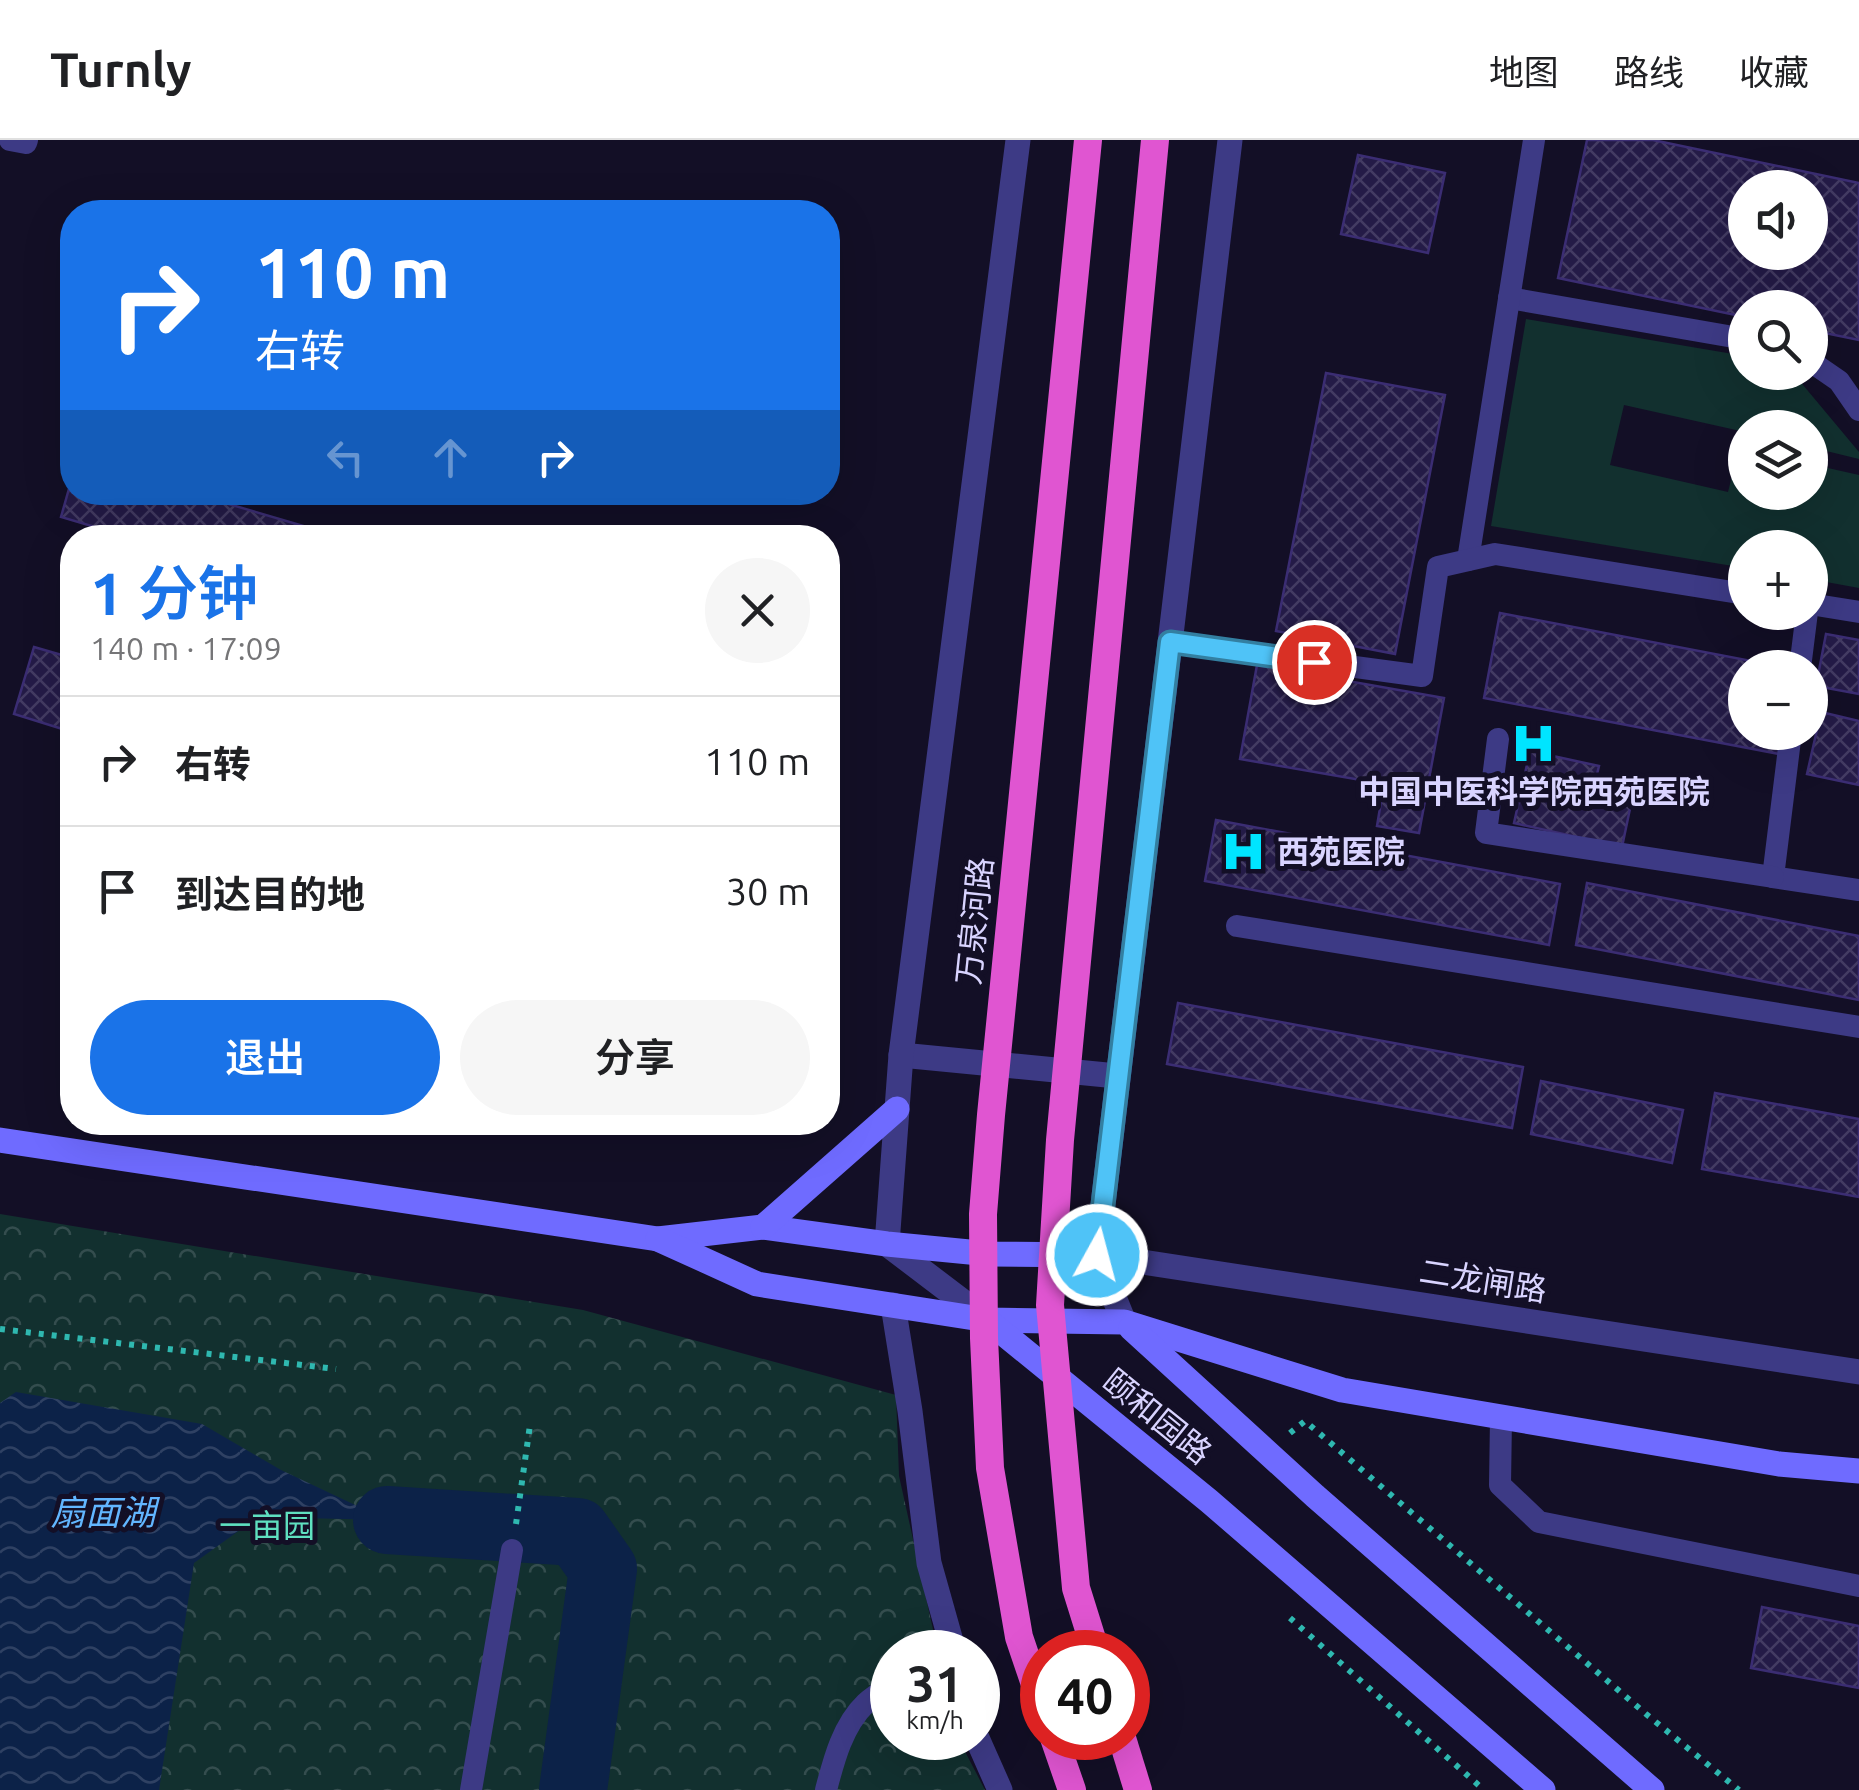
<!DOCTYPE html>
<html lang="zh">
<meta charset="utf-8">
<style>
body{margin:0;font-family:Ubuntu,"Noto Sans SC",sans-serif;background:#f6f6f6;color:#202124;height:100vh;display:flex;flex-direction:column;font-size:38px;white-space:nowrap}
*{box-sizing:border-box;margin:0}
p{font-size:32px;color:#757577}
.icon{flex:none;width:55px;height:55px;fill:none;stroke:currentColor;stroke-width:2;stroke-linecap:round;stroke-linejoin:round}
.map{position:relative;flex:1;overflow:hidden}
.details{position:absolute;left:60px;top:385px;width:780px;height:610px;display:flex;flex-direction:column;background:#fff;border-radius:40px;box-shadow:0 10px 40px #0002}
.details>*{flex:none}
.top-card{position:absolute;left:60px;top:60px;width:780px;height:305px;border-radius:40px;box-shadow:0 10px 40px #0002;background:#1a73e8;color:#fff;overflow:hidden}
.fabs{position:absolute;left:1728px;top:30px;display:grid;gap:20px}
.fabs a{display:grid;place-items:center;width:100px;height:100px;border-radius:50%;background:#fff;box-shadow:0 10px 40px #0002;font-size:50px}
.speed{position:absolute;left:870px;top:1490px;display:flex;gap:20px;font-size:50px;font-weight:700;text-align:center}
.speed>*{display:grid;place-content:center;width:130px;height:130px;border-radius:50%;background:#fff;box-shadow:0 10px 40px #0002;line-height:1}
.speed small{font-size:25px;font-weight:400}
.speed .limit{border:15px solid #d22;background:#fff;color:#111}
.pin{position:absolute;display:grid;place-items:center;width:85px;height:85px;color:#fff;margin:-42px;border:5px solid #fff;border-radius:50%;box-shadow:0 2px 10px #0007}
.me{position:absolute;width:110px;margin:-55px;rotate:7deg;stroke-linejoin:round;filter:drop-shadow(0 0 8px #0008)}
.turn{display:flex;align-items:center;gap:35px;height:210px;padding:0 30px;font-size:45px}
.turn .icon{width:130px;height:130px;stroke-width:2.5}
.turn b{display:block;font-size:70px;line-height:85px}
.lanes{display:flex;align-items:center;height:95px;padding:0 30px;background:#0003;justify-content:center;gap:50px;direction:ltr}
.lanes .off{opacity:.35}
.round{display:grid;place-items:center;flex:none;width:105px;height:105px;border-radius:52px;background:#f6f6f6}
.overview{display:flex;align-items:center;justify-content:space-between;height:170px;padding:0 30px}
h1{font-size:60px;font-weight:600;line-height:75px;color:#1a73e8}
.action{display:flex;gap:20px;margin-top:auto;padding:20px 30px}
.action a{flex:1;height:115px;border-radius:60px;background:#1a73e8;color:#fff;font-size:40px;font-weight:600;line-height:115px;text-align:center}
.action a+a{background:#f6f6f6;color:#202124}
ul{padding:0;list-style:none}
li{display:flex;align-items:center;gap:30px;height:130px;padding:0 30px;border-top:2px solid #e0e0e0}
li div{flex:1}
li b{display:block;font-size:38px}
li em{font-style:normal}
header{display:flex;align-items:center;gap:60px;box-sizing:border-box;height:140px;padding:0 50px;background:#fff;border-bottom:2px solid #e0e0e0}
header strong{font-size:48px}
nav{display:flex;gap:55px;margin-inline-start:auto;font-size:35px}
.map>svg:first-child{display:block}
</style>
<header>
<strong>Turnly</strong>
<nav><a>地图</a><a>路线</a><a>收藏</a></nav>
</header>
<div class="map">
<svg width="1859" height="1650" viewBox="0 0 1859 1650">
<defs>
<pattern id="forest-crowns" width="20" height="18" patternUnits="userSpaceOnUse" patternTransform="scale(2.5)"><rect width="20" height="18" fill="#12302f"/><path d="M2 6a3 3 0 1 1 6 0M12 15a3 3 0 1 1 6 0" fill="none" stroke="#344d4e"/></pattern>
<pattern id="water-waves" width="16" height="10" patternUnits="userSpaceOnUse" patternTransform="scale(2.5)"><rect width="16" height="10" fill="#0c2248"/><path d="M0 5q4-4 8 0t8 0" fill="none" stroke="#2f4163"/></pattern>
<pattern id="building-cross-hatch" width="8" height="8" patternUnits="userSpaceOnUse" patternTransform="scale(2.5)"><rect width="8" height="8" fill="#241b47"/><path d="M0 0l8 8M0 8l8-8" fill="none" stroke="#433b63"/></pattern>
</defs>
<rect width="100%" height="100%" fill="#130f26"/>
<polygon fill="#12302f" points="1526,179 1745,216 1745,232 1793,233 1859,312 1859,319 1810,307 1810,288 1745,288 1745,292 1624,265 1610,325 1728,352 1739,307 1745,309 1745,352 1810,352 1810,324 1859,335 1859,448 1810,439 1810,408 1745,408 1745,428 1491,386"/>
<polygon fill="url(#forest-crowns)" points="0,1074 583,1170 896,1255 899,1336 938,1512 892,1512 892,1598 958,1598 985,1650 0,1650"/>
<polygon fill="url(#water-waves)" points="16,1252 202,1284 281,1330 387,1380 258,1377 194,1423 159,1650 0,1650 0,1263"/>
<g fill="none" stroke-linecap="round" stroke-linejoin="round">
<polyline stroke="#0c2248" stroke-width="68" points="387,1380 577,1392 603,1429 573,1650"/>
</g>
<g fill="url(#building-cross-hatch)" stroke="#3b2d73" stroke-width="2.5" fill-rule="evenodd">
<path d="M1587 0H1653L1859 43V200L1810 190V168H1745V177L1558 138ZM1745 48H1810V112H1745Z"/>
<polygon points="1358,15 1445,33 1428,113 1341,94"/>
<polygon points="1326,233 1445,255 1395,514 1276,491"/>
<polygon points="72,338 72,352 188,352 327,393 326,398 132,398 61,377"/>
<polygon points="1500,473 1788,528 1745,528 1745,592 1783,592 1779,614 1484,558"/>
<polygon points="1826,494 1859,500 1859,554 1816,546"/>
<polygon points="34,507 72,518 72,592 14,574"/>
<polygon points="1257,525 1444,558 1419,693 1377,686 1384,644 1240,619"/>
<polygon points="1821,572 1859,581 1859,645 1807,634"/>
<polygon points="1530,611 1599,626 1592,655 1631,664 1622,707 1514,683"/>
<polygon points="1216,680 1560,744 1549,805 1205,741"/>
<polygon points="1587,743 1859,796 1859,860 1576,805"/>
<polygon points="1178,863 1523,927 1512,988 1167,924"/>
<polygon points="1541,941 1683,970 1672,1023 1531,994"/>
<polygon points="1715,953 1859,979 1859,1057 1702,1029"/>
<polygon points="1762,1467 1859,1486 1859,1548 1751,1528"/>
</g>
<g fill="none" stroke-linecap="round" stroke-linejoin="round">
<g stroke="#2fb8b0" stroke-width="6" stroke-dasharray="5 8" stroke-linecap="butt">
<polyline points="0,1189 336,1229"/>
<polyline points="1290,1293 1305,1281 1646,1574 1739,1650"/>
<polyline points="516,1384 530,1285"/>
<polyline points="1290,1478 1484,1650"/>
</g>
<g stroke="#3d3a85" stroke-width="22">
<polyline points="10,0 26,3 27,0"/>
<polyline points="1509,158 1745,199"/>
<polyline points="1810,221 1839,241 1859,270"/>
<polyline points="1468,420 1534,0"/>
<polyline points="1810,464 1859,472"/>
<polyline points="1170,502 1422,536 1438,427 1495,414 1745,454"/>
<polyline points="1800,528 1807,472"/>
<polyline points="1791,592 1773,737 1859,750"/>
<polyline points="1498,599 1486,693 1773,737"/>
<polyline points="1237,786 1859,887"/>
<polyline points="1501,1278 1500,1345 1539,1382 1859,1446"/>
<polyline points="471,1650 512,1410"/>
<path d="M826 1650C834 1619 843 1585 866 1563 874 1556 884 1550 892 1544"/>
</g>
<g stroke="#3d3a85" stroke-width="25">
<polyline points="901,915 1117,936"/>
<polyline points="1097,1115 1859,1232"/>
<polyline points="893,1165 910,1271 929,1423 954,1512"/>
<polyline points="987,1180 887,1104 901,915 1018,0"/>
<polyline points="1124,1182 1097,1115 1230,0"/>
<polyline points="977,1598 1000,1650"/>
</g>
<g stroke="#6f6bff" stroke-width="25">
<polyline points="0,1000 658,1099 763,1087 887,1104 990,1114 1097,1115"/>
<polyline points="763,1087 897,969"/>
<polyline points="658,1099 757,1144 987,1180 1124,1182 1342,1250 1779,1324 1859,1331"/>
<polyline points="987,1180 1209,1361 1543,1650"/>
<polyline points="1131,1188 1315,1356 1652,1650"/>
</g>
<g stroke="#e055d1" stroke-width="28">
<polyline points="1054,1598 1072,1650"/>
<polyline points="1122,1598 1138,1650"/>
</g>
<g stroke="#e055d1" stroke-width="28">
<polyline points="1096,1512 1076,1448 1050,1165 1060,1000 1155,0"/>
<polyline points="1042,1565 1019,1497 990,1328 984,1198 983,1074 991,975 1088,0"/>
</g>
</g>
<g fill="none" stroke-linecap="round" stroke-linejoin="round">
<defs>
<polyline id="route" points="1097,1115 1170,502 1314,522"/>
</defs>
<use href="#route" stroke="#337fa1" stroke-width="25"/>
<use href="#route" stroke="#4fc3f7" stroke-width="18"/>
</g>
<defs>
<symbol id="hospital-bare" viewBox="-9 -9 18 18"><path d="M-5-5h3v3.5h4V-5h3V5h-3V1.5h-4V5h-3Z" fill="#00e5ff" stroke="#130f26" stroke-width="2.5" paint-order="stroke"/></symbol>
</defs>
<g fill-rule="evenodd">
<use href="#hospital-bare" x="1502" y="572" width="63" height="63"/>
<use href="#hospital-bare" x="1212" y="680" width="63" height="63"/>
</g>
<g text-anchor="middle" stroke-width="10" stroke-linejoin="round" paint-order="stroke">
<g font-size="32" font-weight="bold" fill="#d9d4ff" stroke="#130f26">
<text x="1534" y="663">中国中医科学院西苑医院</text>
<text x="1277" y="723" text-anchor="start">西苑医院</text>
</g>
<g font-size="32" fill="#d9d4ff" stroke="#130f26">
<text transform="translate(975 781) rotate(-84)" y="11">万泉河路</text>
<text transform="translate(1483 1141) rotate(9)" y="11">二龙闸路</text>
<text transform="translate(1157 1277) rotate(39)" y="11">颐和园路</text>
</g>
<g font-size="32" fill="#5fe0c0" stroke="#130f26">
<text x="267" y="1397">一亩园</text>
</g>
<g font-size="35" font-style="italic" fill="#62b6ff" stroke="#130f26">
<text x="103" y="1385">扇面湖</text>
</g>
</g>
</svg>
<div class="fabs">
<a><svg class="icon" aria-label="sound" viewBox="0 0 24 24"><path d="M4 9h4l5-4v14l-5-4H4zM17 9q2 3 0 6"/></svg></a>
<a><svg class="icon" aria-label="search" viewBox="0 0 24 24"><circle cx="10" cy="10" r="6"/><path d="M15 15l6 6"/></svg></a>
<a><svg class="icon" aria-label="layers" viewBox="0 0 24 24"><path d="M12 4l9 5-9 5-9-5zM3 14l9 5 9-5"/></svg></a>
<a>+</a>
<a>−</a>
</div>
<div class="speed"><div>31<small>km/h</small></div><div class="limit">40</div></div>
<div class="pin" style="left:1314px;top:522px;background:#d93025"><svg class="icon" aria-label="arrive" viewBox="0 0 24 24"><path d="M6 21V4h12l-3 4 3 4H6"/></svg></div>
<svg class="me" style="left:1097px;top:1115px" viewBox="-20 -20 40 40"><circle r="17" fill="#4fc3f7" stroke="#fff" stroke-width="3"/><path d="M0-11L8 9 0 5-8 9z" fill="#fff"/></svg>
<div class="top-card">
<div class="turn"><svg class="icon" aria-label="right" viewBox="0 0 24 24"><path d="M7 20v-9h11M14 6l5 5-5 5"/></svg><div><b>110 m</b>右转</div></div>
<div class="lanes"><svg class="icon off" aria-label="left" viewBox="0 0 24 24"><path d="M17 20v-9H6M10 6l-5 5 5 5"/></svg><svg class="icon off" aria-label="ahead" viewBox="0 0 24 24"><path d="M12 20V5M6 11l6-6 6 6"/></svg><svg class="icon" aria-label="right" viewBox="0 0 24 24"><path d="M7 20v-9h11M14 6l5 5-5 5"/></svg></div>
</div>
<section class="details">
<div class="overview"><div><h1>1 分钟</h1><p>140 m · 17:09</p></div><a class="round"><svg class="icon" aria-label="close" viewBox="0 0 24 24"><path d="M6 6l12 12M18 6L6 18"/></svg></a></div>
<ul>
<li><svg class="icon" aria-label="right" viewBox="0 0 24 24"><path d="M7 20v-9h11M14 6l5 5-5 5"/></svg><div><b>右转</b></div><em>110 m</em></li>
<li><svg class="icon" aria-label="arrive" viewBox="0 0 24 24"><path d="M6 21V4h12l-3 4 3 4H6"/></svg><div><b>到达目的地</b></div><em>30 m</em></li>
</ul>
<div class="action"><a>退出</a><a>分享</a></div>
</section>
</div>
